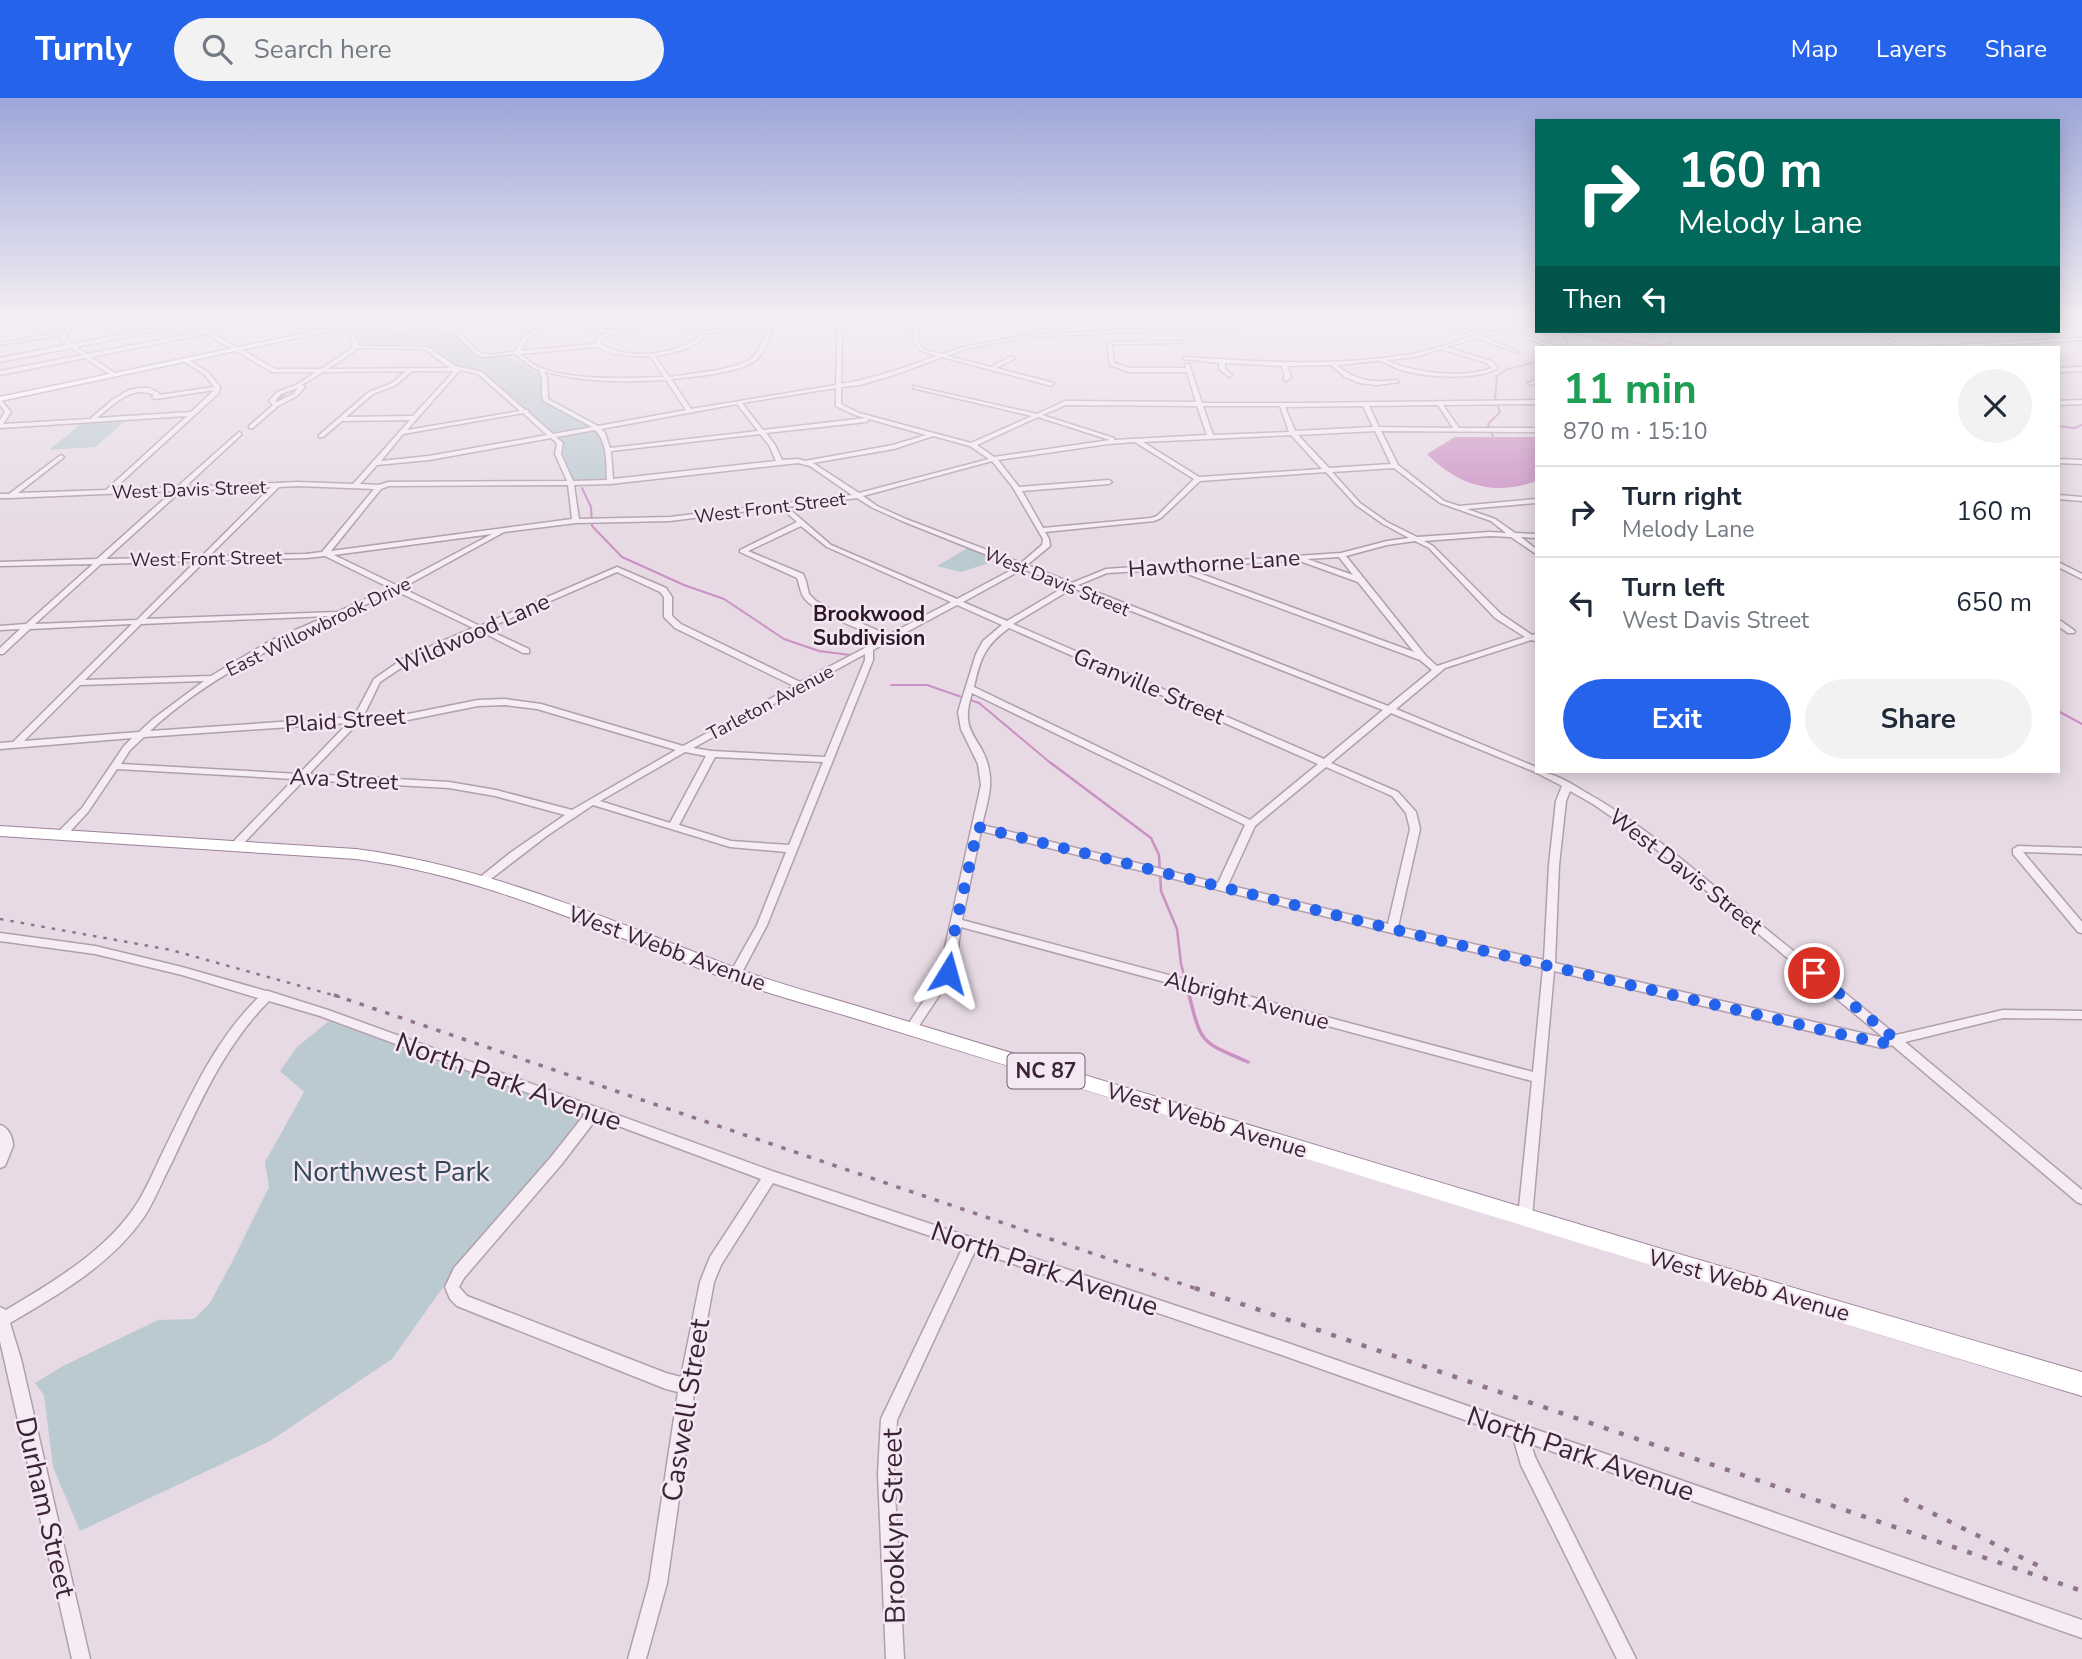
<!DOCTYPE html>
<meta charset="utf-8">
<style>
body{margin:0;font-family:"Nunito Sans",sans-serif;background:#f2f2f3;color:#1f2937;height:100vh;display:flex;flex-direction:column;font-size:26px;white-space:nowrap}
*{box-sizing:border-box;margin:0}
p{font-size:23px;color:#747a83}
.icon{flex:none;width:38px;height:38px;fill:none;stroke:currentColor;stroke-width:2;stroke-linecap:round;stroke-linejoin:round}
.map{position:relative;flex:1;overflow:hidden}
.details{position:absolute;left:1535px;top:248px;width:525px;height:427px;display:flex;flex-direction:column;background:#fff;border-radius:0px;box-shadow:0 4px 18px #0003}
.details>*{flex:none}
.guide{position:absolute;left:1535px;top:21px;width:525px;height:214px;border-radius:0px;box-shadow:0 4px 18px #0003;background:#00695c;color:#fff;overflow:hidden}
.pin{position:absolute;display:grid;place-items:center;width:60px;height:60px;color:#fff;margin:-30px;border:4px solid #fff;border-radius:50%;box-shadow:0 2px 7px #0007}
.me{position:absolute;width:77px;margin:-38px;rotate:8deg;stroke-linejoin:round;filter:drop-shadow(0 0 5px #0008)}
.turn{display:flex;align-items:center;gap:24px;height:147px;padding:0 28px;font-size:32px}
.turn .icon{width:91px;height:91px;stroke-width:2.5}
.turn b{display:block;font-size:49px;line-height:60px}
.then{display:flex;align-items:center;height:66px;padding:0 28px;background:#0003;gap:14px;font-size:26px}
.round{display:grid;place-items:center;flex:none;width:74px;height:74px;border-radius:37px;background:#f2f2f3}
.overview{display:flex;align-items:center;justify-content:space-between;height:119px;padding:0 28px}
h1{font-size:42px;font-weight:700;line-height:52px;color:#1e9e55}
.action{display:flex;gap:14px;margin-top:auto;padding:14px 28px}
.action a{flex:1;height:80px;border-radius:42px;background:#2563eb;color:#fff;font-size:28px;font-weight:700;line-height:80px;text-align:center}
.action a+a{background:#f2f2f3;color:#1f2937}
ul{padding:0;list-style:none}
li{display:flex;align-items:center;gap:21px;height:91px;padding:0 28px;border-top:2px solid #e0e1e3}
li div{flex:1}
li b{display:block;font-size:26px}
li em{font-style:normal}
header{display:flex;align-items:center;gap:42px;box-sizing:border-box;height:98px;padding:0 35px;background:#2563eb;color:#fff}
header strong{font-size:33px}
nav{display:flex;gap:38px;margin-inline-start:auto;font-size:24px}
.search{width:490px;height:63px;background:#f2f2f3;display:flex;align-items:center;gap:18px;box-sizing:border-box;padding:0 24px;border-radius:38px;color:#747a83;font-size:26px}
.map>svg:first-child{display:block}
</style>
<header>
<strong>Turnly</strong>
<div class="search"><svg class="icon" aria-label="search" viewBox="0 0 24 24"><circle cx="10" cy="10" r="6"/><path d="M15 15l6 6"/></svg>Search here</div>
<nav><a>Map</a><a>Layers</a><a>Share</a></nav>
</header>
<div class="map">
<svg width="2082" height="1561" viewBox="0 0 2082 1561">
<rect width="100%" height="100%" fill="#e7dae4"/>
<g fill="#bbc9d1">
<polygon points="364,227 401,234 421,230 444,233 464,242 472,255 481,258 513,260 541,278 544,304 582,320 594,329 555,336 484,275 458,269 434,252 422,248 358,248 353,229"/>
<polygon points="124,324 95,349 49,352 81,326"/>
<polygon points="597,331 605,339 607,382 575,384 563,356 564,346 560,338"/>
<polygon points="971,448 1001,461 961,474 937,468"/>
<polygon points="329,923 588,1018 446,1185 392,1261 270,1343 80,1433 53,1369 44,1297 35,1285 63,1268 158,1222 194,1221 210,1205 232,1164 269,1089 265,1064 304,994 280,973 297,949"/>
</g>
<path fill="#cb91c3" d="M1455 339H1536V383C1495 399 1457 387 1427 356Z"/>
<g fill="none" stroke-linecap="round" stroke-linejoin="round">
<g stroke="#cb91c3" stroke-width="2">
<polyline points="334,220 354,225"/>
<polyline points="1499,220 1536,230"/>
<polyline points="1552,233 1673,250"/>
<polyline points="1597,240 1628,250"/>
<polyline points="451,247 459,247"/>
<polyline points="1661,247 1671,245 1668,233"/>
<polyline points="1561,250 1568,245 1563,236"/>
<polyline points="276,304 289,292"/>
<polyline points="2058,328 2075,330 2082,327"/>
<polyline points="1493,339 1488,326 1500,314 1495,299 1497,278 1508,271 1536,264"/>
<polyline points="582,390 591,409 592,428 622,459 684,487 724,501 784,541 819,553 850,557"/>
<polyline points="891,587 927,587 979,605 1053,667"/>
<polyline points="2058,613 2082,626"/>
</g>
<polyline stroke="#cb91c3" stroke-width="2.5" points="1051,665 1151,740 1159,757 1161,793 1177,831 1181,866 1190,899"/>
<path stroke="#cb91c3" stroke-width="3.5" d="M1189 897C1202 948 1201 943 1248 964"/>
<defs>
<g id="minor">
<polygon points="21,220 36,220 0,225 0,223"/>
<path d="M74 220H97L76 223 67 235 66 242 73 246 206 220H216L195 225 275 271H321L351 251 353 244 345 228 347 227 357 244V248L428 249 455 268 482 274 525 312H529L528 314 553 336 592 329 544 303 542 298V280L539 272 532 269 515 256 482 259 474 254 454 235 387 220H396L447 231 492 220H501L452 232C467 235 472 254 485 256 494 258 506 254 515 253L523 240 529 235 561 220H571L611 233 622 229 662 225 687 227 702 233 769 225 768 220H772L774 225 826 220 774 228C769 239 765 254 756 262 740 275 692 279 671 281L691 311 836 287 838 220H842L841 286C874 281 905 269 937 258 910 251 915 245 911 220H915L916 223 1018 220 916 225 920 247 925 252 942 256 964 249 1028 237 1111 233 1103 220H1107L1116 232 1284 225 1335 220 1284 227 1028 239 965 251 947 258 991 269 1010 259H1014V261L996 270 1054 285 1052 288 942 259 894 277 860 287 841 289V306L859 315 971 345 1032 318 913 290V288L1037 316 1065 303 1196 304 1187 274H1129L1110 267 1107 246 1112 244 1183 243 1181 245 1112 246 1114 265 1130 270H1186L1185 266H1189L1202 305H1301L1536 302V306L1443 307 1459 330H1536V334L1381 333 1398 367 1444 403 1459 408 1536 401V405L1467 411 1495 421 1515 435 1536 436V440L1521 439 1536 451V456L1511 439 1490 438 1424 443 1433 448 1501 516 1532 537 1536 536V543L1531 542 1445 570 1396 611 1536 669V674C1554 674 1570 685 1585 694 1646 728 1698 775 1751 819 1800 858 1848 897 1896 937L2003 912 2082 913V921L2003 920 1905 944 2082 1092V1106L2077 1104 1892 947 1882 950 1554 873 1532 1119 1530 1123 1525 1125 1520 1123 1518 1119 1532 983 961 829 954 875 915 934 911 936 907 934 905 931 907 928 942 875 945 849 981 687 978 666 961 631 958 614 976 556 983 543 1002 527 957 507 873 552V562L767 827 739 880H731L729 877 757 827 786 754 730 749 593 707 548 737 487 784 483 785 478 782 479 780 510 755 565 717 495 698 449 690 304 682 240 749H232L231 747 232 745 294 681 117 671 88 714 65 739H57L56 737 57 735 82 710 124 648 132 640 0 651V645L13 644 132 526 30 531 3 556H0V550L20 531 0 532V528L26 526 93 466 0 468V464L97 461 173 393 10 400H0V396H9L61 357 64 359 63 360 18 395 106 392 187 318 0 330V322L5 314 0 307V301L11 314 3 326 90 321 112 302 129 292 140 290H149L159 295V297L214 289 204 276 183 263V261H187L208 274 220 289 219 295 114 391 177 389 239 334 241 335V337L185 389 298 384 353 386 410 322 342 323 323 339H319V337L369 294 392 285 406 273 323 274 302 287 305 289 297 298 278 308 253 330H249V328L273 307 269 303 277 294 296 287 316 274H272L206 236 91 259 116 276 114 279 85 260 0 277V273L82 257 71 250 0 264V260L67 247 61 242 62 237 0 247V245L63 234ZM566 222 607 235 597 239 595 246 521 253C528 234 548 228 566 222ZM190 226 202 234 87 256 76 249ZM662 227 686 229 699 236V239C673 258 628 262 600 246L601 241 623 231ZM769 228C764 238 761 250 754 258 741 272 688 276 669 279L655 258C672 255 688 252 703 241V236ZM596 249C613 258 631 259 650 258L664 279C629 280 564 284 533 266 529 263 524 259 520 256ZM356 250 425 251 450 270 328 271 355 253ZM460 272 478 276 520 313 407 332ZM412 273H454L413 318 346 319 373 296 396 287ZM544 273C583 285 625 284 666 282L686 312 598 328 548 301 547 280ZM298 290 293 296 277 304 275 303 281 296ZM836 290V308L855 317 926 337 893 347 805 363 798 361 782 362 775 347 766 335 866 324 869 322 866 320 763 332 742 305ZM214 292 191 314 97 320C113 307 132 286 154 297L152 299 155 301ZM737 306 758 333 610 350 605 335 601 331ZM1066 307 1197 308 1207 337 1114 342V340L1042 317ZM1438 307 1453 330 1379 329 1369 308ZM1203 308H1280L1289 334 1213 337ZM1363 308 1373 329 1295 333 1285 309ZM523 315 547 337 429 358 381 363 403 336ZM1038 319 1110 342 994 359 977 347ZM595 332C608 345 606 365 607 382L573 383 561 356 563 345 556 339ZM1375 333 1391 366 1329 370 1298 337ZM760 336 769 347 776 363 613 381 611 353ZM1291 337 1322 371 1199 379 1143 344ZM933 338 970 348 989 361 859 395 813 365 894 351ZM551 340 557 345 555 356 567 383 388 384 379 387 360 386 377 367 429 362ZM1135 344 1194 381 1157 418 1151 420 1043 430 1022 393 1109 386 1112 384 1109 382 1019 389 998 362 1108 346ZM992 363 1012 388 1043 441 1042 447 1021 465 906 421 877 408 863 398ZM798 365 810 368 852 397 670 419 579 421 574 387 610 386ZM1394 370 1440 405 1491 423 1506 435 1490 434 1417 439 1387 424 1360 405 1332 374ZM1326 374 1356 407 1383 426 1409 440 1387 443 1341 455 1106 471 1072 485 1027 467 1050 448 1049 441 1045 434 1154 423 1161 420 1200 383ZM568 387 572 421 331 453 381 391 389 388ZM298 388 374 391 322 454 306 456 209 458 279 389ZM271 389 201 459 106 461 181 393ZM857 400 873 410 902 423 1017 469 957 501 831 447 787 409ZM780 409 797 424 740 452V454L797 480C800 487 800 495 805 501 819 517 861 531 882 541L800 584 681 526 672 518V499L666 490 617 469 480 528 402 490 504 434 576 425 670 423ZM801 428 827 449 951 504 888 537 836 514 816 503 809 496 806 483 803 476 748 453ZM492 436 396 487 334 457ZM1415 443 1429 450 1495 520 1525 539 1437 568 1426 558 1346 458 1387 447ZM325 458 390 490 337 514 146 521 205 463 306 460ZM1339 459 1353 477 1307 461ZM1297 462 1358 484 1414 554 1185 470ZM196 463 137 522 35 526 101 466ZM1023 471 1066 488 1007 523 963 504ZM1174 471 1420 562 1432 572 1388 608 1078 487 1107 475ZM617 474 660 494 664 499V519L675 530 794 588 683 648 541 606 505 601 478 602 408 616 363 619 380 584 410 564 480 533 523 555H529V551L486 531ZM1073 490 1383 612 1324 661 1013 526ZM396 493 473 530 404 560 374 581 354 619 150 633C220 568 310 532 396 493ZM328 518 270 543 211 578 85 582 141 526ZM1009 530 1318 666 1250 722 974 589C980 561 985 547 1009 530ZM865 556V562L825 659 712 653 693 650ZM204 583 153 621 139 634 24 643 80 587ZM972 595 1245 727 1218 785 982 727C986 709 993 690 989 672 983 638 958 638 972 595ZM505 607 537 611 676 652 572 712 496 692 449 684 309 676 359 624 408 622 478 608ZM1391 615 1535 674 1562 688 1556 703 1549 767 1544 862 1398 829 1420 731 1416 714 1398 694 1331 665ZM348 625 299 676 121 666 130 652 144 639ZM685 654 706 658 670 725 600 703ZM715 659 823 664 789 747 731 743 679 727ZM1326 669 1392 698 1406 715 1410 731 1388 826 1228 787 1255 728ZM1570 693 1593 706 1645 742 1884 940 1555 865 1559 767 1566 703ZM981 733 1392 835 1543 870 1533 974 962 822Z"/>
<path d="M1432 220H1438L1479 237 1501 231 1474 220H1481L1559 250H1553L1505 232 1483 239 1518 253V255L1478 240 1446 249 1491 263 1498 270C1476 283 1425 279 1401 272 1394 270 1387 265 1381 263 1373 262 1347 267 1337 267 1355 283 1373 285 1396 282L1399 284 1377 287 1360 285 1345 279 1331 267 1287 268 1291 279 1286 283 1283 281 1285 279 1282 268 1225 265V271L1232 277 1229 279 1219 271V265L1183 261 1186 259C1262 264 1334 269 1412 256 1433 252 1454 244 1474 238ZM1441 251 1487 265 1492 270C1464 281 1412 275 1387 262L1415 259Z"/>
<polygon points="1617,233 1627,233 1655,238 1653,239"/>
<polygon points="1865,233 1870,233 1908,250 1902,250"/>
<polygon points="2039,233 2045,233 2064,241 2082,240 2082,242 1940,250 1916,250 1918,249 2060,241"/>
<polygon points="2082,269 2082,273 2058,274 2058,270"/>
<polygon points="1536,282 1536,285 1531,287 1528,285"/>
<polygon points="2082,302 2082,306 2058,307 2058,303"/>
<polygon points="2058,361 2082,362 2082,366 2058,365"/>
<polygon points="2058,397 2082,399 2082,403 2058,401"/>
<polygon points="2058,464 2082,476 2082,481 2058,469"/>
<polygon points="2058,523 2061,523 2075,533 2074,535 2068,535 2058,528"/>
<polygon points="2018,748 2082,750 2082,756 2023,754 2082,824 2082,835 2078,834 2013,756 2013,751"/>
<path d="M0 835 95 848 182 869 266 893H268L328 912 772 1073 1279 1242 2082 1522V1540L1531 1346 1535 1359 1636 1561H1617L1521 1367 1513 1339 1279 1256 975 1153 897 1322 894 1376 904 1561H886L878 1376 881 1321 963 1149 773 1085 721 1167 714 1184 695 1288 667 1485 646 1561H628L649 1485 678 1294 666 1291 457 1208 450 1201 445 1189 454 1170 551 1059 585 1016 320 918 269 903C224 948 200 1005 173 1062 163 1081 155 1102 144 1119 112 1166 58 1197 10 1225L21 1261 90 1561H72L0 1243V1209L6 1212C51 1185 103 1155 134 1110 145 1094 153 1075 161 1058 189 1002 213 944 258 900L182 877 95 856 0 843ZM597 1020 761 1081 710 1159 700 1184 681 1279 666 1275 467 1198 459 1189 464 1180 561 1067Z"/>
<path d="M0 1027C8 1029 13 1039 13 1048L5 1068 0 1070Z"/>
</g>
<polygon id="major" points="378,220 390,220 0,303 0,299"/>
<path id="highway" d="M0 728 356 751C488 768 612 823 736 870 775 885 817 896 857 908 1265 1032 1673 1156 2082 1274V1298C1673 1175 1265 1048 857 921 814 908 769 896 727 881 605 835 486 778 356 761L0 738Z"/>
</defs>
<use href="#minor" stroke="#b19fad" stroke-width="3"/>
<use href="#major" stroke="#b399ad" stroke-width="3"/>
<use href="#highway" stroke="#9e8198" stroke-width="2"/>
<use href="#minor" fill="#f5edf3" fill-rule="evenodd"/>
<use href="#major" fill="#fff" fill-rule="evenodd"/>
<use href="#highway" fill="#fff" fill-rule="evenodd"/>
<polyline stroke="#91738a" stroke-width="2.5" stroke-dasharray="3.5 7" stroke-linecap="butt" points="0,821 171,852 340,899"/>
<polyline stroke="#91738a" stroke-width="3.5" stroke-dasharray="4.5 9" stroke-linecap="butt" points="334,897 1200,1192"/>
<g stroke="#91738a" stroke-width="4.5" stroke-dasharray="5 11" stroke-linecap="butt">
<polyline points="1195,1190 2082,1493"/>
<polyline points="1904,1401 2045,1471"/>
</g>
</g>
<linearGradient id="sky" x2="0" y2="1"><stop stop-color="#9ca6d9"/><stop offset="0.5" stop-color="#f4eef3"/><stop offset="1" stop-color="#f4eef3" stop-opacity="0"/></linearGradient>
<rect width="2082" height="439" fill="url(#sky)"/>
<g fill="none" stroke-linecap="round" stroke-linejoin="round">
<polyline stroke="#2563eb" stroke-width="12" stroke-dasharray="0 21.6" points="948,875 951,849 978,729 1421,838 1835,935 1882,945 1896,942 1814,875"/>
</g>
<g text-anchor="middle" stroke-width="5" stroke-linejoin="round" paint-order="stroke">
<g font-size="19" fill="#3d2337" stroke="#f4e9f2">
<text transform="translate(189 391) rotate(-2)" y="7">West Davis Street</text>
<text transform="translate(770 409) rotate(-7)" y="7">West Front Street</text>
<text transform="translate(206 460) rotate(-1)" y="7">West Front Street</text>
<text transform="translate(1057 483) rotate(22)" y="7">West Davis Street</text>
<text transform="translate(318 528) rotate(-26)" y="7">East Willowbrook Drive</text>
<text transform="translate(770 604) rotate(-28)" y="7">Tarleton Avenue</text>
</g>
<g font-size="21" font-weight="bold" fill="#2e1627" stroke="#f4e9f2">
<text x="869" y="523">Brookwood<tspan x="869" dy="24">Subdivision</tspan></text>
</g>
<rect fill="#f4e9f2" stroke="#745e6f" stroke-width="2" x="1007.5" y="955.5" width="77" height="35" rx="5"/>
<g font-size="21" font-weight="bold" fill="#3d2337">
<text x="1046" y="980">NC 87</text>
</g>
<g font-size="23" fill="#3d2337" stroke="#f4e9f2">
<text transform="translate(1214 465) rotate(-4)" y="8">Hawthorne Lane</text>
<text transform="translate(473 535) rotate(-24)" y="8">Wildwood Lane</text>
<text transform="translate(1149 588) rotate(23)" y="8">Granville Street</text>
<text transform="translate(345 622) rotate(-4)" y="8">Plaid Street</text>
<text transform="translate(344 681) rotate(3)" y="8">Ava Street</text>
<text transform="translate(1686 773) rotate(38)" y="8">West Davis Street</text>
<text transform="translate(667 850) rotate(20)" y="8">West Webb Avenue</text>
<text transform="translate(1247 902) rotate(15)" y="8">Albright Avenue</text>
<text transform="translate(1207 1022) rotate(17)" y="8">West Webb Avenue</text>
<text transform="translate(1749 1187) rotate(16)" y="8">West Webb Avenue</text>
</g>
<g font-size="28" fill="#3d2337" stroke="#f4e9f2">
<text transform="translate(509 983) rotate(20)" y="10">North Park Avenue</text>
<text transform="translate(1045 1170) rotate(19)" y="10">North Park Avenue</text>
<text transform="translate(685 1312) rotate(-81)" y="10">Caswell Street</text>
<text transform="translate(1581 1355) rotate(19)" y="10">North Park Avenue</text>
<text transform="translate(46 1409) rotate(77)" y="10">Durham Street</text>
<text transform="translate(893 1428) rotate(-91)" y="10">Brooklyn Street</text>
</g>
<g font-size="28" fill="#30485a" stroke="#f4e9f2">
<text x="391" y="1083">Northwest Park</text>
</g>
</g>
</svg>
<div class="pin" style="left:1814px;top:875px;background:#d93025"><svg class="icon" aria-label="arrive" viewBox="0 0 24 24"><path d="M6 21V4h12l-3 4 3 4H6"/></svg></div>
<svg class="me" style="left:948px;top:875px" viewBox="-20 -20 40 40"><path d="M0-17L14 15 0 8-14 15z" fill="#2563eb" stroke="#fff" stroke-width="4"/></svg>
<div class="guide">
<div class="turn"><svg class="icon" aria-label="right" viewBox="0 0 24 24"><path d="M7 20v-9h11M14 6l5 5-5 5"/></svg><div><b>160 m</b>Melody Lane</div></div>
<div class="then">Then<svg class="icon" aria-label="left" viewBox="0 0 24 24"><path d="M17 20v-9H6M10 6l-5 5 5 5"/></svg></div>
</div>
<section class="details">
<div class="overview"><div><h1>11 min</h1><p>870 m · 15:10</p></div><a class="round"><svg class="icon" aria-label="close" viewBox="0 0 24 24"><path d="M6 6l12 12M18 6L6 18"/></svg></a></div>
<ul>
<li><svg class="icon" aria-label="right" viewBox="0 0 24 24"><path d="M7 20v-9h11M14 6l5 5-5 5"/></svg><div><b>Turn right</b><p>Melody Lane</p></div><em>160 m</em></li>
<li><svg class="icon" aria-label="left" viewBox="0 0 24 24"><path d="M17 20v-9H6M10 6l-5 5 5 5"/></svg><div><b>Turn left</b><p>West Davis Street</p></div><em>650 m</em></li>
</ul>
<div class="action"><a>Exit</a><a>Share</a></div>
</section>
</div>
